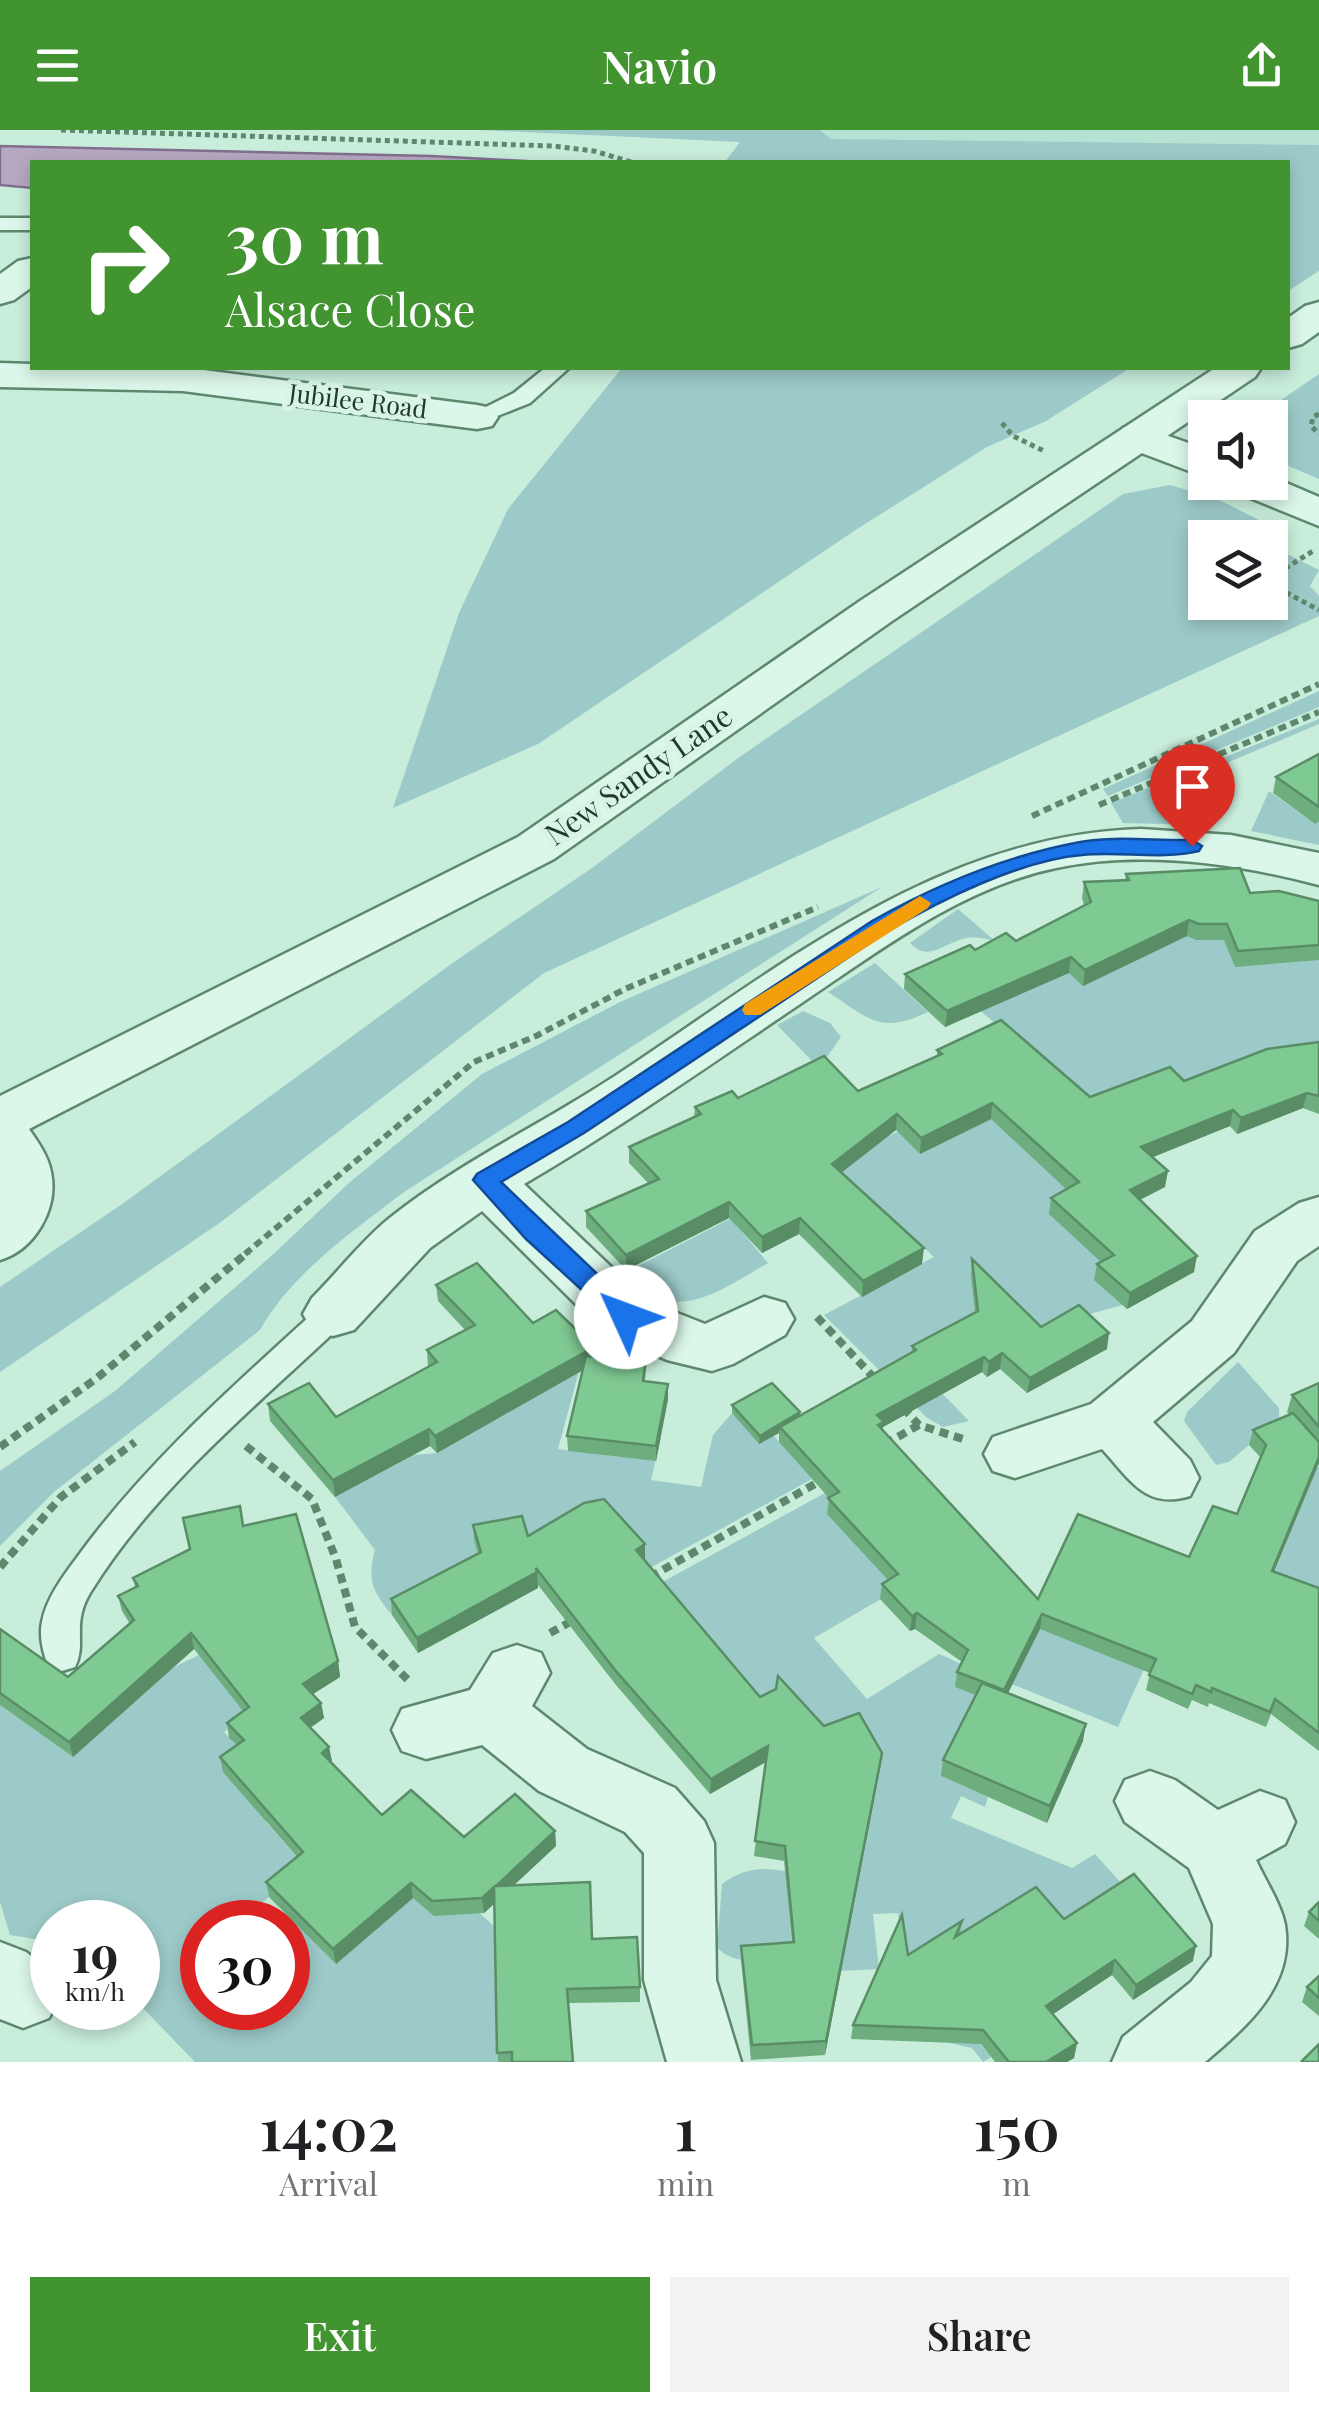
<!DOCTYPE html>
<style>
body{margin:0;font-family:"Playfair Display",serif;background:#f2f2f2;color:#202124;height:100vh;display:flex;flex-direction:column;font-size:38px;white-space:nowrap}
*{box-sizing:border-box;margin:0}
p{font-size:32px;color:#757577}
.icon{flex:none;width:55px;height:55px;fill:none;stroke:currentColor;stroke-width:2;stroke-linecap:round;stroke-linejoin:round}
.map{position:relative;height:1932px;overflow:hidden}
.drawer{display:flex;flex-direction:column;background:#fff;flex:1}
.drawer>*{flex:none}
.hud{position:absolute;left:30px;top:30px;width:1260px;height:210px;border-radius:0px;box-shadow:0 5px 15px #0003;background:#419430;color:#fff;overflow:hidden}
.buttons{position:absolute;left:1188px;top:270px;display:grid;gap:20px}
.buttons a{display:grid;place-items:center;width:100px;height:100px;border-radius:0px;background:#fff;box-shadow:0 5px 15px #0003;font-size:50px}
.speed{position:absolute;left:30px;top:1770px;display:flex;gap:20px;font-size:50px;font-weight:700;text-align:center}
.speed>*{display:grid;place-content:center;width:130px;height:130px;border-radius:50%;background:#fff;box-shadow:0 5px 15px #0003;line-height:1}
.speed small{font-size:25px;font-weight:400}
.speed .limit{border:15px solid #d22;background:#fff;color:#111}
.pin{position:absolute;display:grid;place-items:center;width:85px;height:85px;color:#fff;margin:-102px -42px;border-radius:50% 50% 50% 0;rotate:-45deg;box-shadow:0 0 10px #0007}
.pin .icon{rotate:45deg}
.me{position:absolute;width:110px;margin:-55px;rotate:313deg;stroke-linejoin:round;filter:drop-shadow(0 0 8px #0008)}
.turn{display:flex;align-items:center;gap:35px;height:210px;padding:0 30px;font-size:45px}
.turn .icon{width:130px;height:130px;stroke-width:2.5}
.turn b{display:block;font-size:70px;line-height:85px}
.eta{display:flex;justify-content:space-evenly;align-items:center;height:170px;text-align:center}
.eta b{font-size:60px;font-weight:600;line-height:70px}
.button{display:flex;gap:20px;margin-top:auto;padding:20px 30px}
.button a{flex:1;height:115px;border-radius:0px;background:#419430;color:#fff;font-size:40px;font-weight:600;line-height:115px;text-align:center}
.button a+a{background:#f2f2f2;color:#202124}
header{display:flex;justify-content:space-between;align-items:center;height:130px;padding:0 30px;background:#419430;color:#fff;font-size:45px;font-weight:600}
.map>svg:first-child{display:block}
</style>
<header><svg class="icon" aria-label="menu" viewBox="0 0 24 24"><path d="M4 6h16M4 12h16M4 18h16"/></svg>Navio<svg class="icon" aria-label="share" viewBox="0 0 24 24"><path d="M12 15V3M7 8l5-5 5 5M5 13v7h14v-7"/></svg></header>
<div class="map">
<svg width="1319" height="1932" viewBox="0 0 1319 1932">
<rect width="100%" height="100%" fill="#c8eddb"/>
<polygon fill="#b5e2d3" points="820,0 1319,0 1319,23 831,9"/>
<g fill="#9ccac8" fill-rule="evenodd">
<polygon points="479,0 820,0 831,9 1319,15 1319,141 1288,161 1288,32 725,32 740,12"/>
<polygon points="622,238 1130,238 1046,291 987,317 854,401 538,614 393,678 459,483 508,379"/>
<polygon points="1319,244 1319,349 1270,328 1270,288 1256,287"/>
<path d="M1170 355 1217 369 1281 401 1284 409 1275 418 1319 440 1310 456 1319 466V486L544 843 221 1092 0 1242V1157L125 1072 454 832 592 738 741 626 1123 364ZM1205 408H1270V472H1205Z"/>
<polygon points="1319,561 1319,577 1108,666 1103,659"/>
<polygon points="1319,589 1319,594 1229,632 1216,660 1208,695 1123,693 1111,673"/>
<polygon points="1269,661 1315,694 1319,692 1319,715 1251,701"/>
<path d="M882 757 404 1062C353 1101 292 1143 260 1200L54 1362 0 1416V1341L115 1261 268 1129 350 1052 482 944 620 872Z"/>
<path d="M958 779 995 811C983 808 974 806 962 809 942 815 928 832 910 813Z"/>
<path d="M1144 802 1319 815V959L1310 981 1291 965 1198 961 1167 953 1102 1133 1123 1175 1093 1183 1044 1210 975 1186 912 1232 969 1291 943 1297 926 1287 824 1185 934 1127 906 1100 894 1108 865 1081 806 1111 771 1078 736 1095 768 1133C712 1165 677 1195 621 1145L1038 929 972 874Z"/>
<path d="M875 833 928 882C879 905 870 889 828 862Z"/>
<polygon points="803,881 830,893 841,907 825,930 823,942 777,895"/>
<path d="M584 1223 558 1319 619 1327 625 1303 661 1307 651 1350 701 1357 713 1305 732 1283 774 1306 812 1349 637 1445 486 1452 392 1485C372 1461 367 1450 375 1420L335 1367 414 1325 437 1323Z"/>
<polygon points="1238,1232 1279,1278 1279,1288 1290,1299 1249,1315 1229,1332 1216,1335 1184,1291 1187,1282"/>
<path d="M889 1328 898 1459 814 1508 867 1569 939 1524 966 1536 1002 1575 941 1646 988 1667 985 1677 961 1666 951 1688 1072 1738 1095 1724 1130 1763 957 1885 991 1927 983 1932 972 1918 949 1913 904 1827 898 1783 873 1784 879 1839 820 1842 788 1771 793 1827C767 1829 735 1838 717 1817L722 1754C759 1726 792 1744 834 1753L803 1618 756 1584 655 1456Z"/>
<polygon points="1319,1337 1319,1475 1149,1528 1118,1597 1004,1551 1059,1435 1273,1446 1300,1378 1281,1353"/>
<path d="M199 1525 212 1541 298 1542 224 1602 247 1625 266 1692 300 1731 303 1739 258 1776 272 1792 310 1764 336 1833 418 1762 463 1768 495 1797 498 1932H195L138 1873V1792H52V1812L10 1805 0 1772V1575L73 1627 153 1547ZM202 1792H288V1878H202Z"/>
</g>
<polygon fill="#b6a8c1" stroke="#826f8f" stroke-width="2.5" points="0,16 431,26 545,32 32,32 32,58 0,55"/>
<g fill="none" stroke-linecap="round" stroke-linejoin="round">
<defs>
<g id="service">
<rect x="0" y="88" width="32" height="12"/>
<polygon points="545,238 569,238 530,273 477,294 466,287 514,263"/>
<path d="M333 1172 344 1175 349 1184 344 1193C256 1276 154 1359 90 1463 71 1495 87 1513 75 1537L62 1541 49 1537C43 1525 39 1505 42 1492 47 1465 68 1440 84 1418 152 1327 238 1252 322 1175Z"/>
</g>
<g id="minor">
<polygon points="32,128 32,157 14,170 0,174 0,144 18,131"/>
<polygon points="0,233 32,234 32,238 188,238 477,275 492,278 498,287 492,296 477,299 183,261 0,257"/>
<polygon points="1138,295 1205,319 1205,347 1123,316 1117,307 1123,298"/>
<polygon points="1270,346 1319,367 1319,396 1233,361 1227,352 1270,352"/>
<path d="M1141 699 1231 705 1319 723V755C1235 733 1142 720 1056 738 963 757 880 820 803 872 711 934 620 998 524 1054L647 1171 705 1194 764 1167 785 1173 794 1189 785 1205 733 1234 712 1241 667 1230 605 1203 482 1081 430 1118 354 1200 333 1206 312 1200 303 1184 312 1168C338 1142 362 1110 391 1087 460 1032 542 994 615 946 779 838 937 705 1141 699Z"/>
<path d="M1319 1067V1116L1297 1131 1234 1223 1153 1292 1190 1330 1199 1348 1190 1366C1145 1380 1130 1349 1102 1319L1015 1348 993 1341 984 1324 993 1307 1091 1274 1192 1191 1255 1101 1299 1073Z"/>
<polygon points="517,1515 541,1523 550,1543 532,1576 587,1619 675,1658 704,1691 714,1713 716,1850 741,1932 667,1932 644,1850 644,1723 625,1702 539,1661 482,1615 426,1629 402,1621 392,1600 402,1579 470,1560 493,1523"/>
<path d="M1150 1641 1175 1650 1218 1680 1260 1661 1285 1670 1295 1692 1285 1714 1256 1730C1265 1750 1281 1774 1285 1795 1295 1856 1246 1897 1205 1932H1112L1123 1907 1191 1852 1212 1826 1213 1794 1189 1738 1125 1692 1115 1671 1125 1650Z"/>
<polygon points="0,1812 26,1822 49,1840 54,1878 49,1888 23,1898 0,1889"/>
</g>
<g id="tertiary">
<polygon points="1319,172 1319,202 1302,214 1288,218 1288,188 1305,176"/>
<path d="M1215 238H1261L1255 247 892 491 554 729 29 999C38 1012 48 1026 51 1042 59 1079 34 1120 0 1130V966L518 707 860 471Z"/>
</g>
</defs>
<use href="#service" stroke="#5e886d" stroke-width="5"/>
<use href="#minor" stroke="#5e886d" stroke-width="5"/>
<use href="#tertiary" stroke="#5e886d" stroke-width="5"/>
<g stroke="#5e886d" stroke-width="5" stroke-dasharray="5 4" stroke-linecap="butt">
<polyline points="61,0 553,16 594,21 631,32"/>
<polyline points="1319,284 1313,287 1311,296 1319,304"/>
<polyline points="1002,293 1013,306 1044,321"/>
<polyline points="1270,448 1313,421"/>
<polyline points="1270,454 1319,480"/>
<polyline points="1218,479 1232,472"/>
</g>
<g stroke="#5e886d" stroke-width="6" stroke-dasharray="8 5" stroke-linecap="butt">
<polyline points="1099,675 1319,582"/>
<polyline points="1032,686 1319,554"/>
<polyline points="245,1124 474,932 536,906 625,859 818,777"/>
</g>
<g stroke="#5e886d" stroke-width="8" stroke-dasharray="9 6" stroke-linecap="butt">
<polyline points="817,1187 877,1251"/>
<polyline points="903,1278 919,1295 966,1310"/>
<polyline points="885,1314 919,1295"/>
<polyline points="246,1316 312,1369 336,1429 355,1497 410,1552"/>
<polyline points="0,1317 97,1248 248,1122"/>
<polyline points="0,1437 61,1367 135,1312"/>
<polyline points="650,1447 822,1350"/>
<polyline points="550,1503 574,1490"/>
</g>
<use href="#service" fill="#dbf7ea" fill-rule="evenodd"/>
<use href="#minor" fill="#dbf7ea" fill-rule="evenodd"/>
<use href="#tertiary" fill="#dbf7ea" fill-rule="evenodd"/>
</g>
<g fill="#6dad7e">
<polygon points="1319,624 1319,692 1315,694 1273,663 1276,647"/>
<polygon points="1126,744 1250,763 1319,771 1319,830 1235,837 1224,810 1196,810 1187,806 1083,856 1069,843 945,897 904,859 905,844 975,820 1016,811 1084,775 1082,768 1084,752 1125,750"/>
<polygon points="1319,912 1319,984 1303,978 1237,1004 1230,996 1153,1027 1165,1057 1140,1070 1194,1142 1127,1179 1094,1150 1097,1134 1101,1132 1049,1084 1051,1068 1066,1059 991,989 920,1024 896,1000 842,1042 922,1134 862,1167 799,1104 762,1123 729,1088 626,1140 586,1097 586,1081 648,1053 629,1033 629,1017 694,987 695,977 738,968 858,961 937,926 937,920 1090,967 1184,951"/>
<polygon points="972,1129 1041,1197 1107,1219 1027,1263 1000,1239 987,1247 982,1242 883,1297 883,1301 1038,1469 1189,1427 1237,1384 1261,1328 1249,1315 1253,1300 1290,1285 1287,1282 1292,1265 1319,1253 1319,1333 1274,1442 1319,1458 1319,1621 1271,1584 1266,1597 1209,1573 1208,1577 1192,1570 1188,1579 1146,1560 1150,1543 1040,1499 1008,1563 1083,1611 1047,1693 941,1646 943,1630 976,1565 955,1557 957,1542 962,1532 915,1499 910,1501 880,1469 882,1454 888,1450 827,1384 829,1368 779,1312 779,1303 759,1314 732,1283 732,1275 800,1282 800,1285 912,1222 912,1216 975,1183 971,1145"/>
<polygon points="436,1155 594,1217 594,1226 646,1230 645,1252 668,1269 656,1331 568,1321 567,1306 582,1240 437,1323 430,1316 335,1367 270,1291 268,1274 336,1287 428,1237 427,1220 465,1200 438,1171"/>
<polygon points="473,1395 645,1429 760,1567 882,1623 880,1638 825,1925 751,1930 741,1830 741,1816 792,1812 784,1731 754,1726 766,1632 710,1664 616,1555 538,1455 538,1458 418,1523 392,1485 391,1469 478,1424 474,1410"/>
<polygon points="243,1396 338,1531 340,1547 313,1564 321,1573 324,1588 310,1598 329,1617 332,1632 382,1685 464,1707 555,1701 556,1716 514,1755 592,1809 640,1857 640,1872 568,1873 573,1932 498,1932 495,1773 484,1783 434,1786 413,1768 336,1834 269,1767 266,1752 297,1727 223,1642 220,1627 237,1615 229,1608 227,1593 243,1581 194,1519 73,1627 0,1575 0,1499 68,1547 130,1494 122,1481 118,1466 135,1457 133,1448"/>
<polygon points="1319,1772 1319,1809 1304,1796 1309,1782"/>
<polygon points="1064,1789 1193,1831 1133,1870 1112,1845 1052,1884 1077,1913 1074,1928 1067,1932 995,1932 981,1914 851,1909 853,1895 908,1825 962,1791 960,1804"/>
<polygon points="1319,1846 1319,1886 1302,1872 1307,1857"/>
</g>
<g fill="#598d66">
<polygon points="1189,790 1187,806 1083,856 1085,840"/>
<polygon points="1071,827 1069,843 945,897 947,881"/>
<polygon points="1307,963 1303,978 1237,1004 1241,988"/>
<polygon points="992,973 991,989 920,1024 921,1008"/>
<polygon points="1233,980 1230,996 1138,1033 1141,1017"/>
<polygon points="897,984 896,1000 832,1050 832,1034"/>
<polygon points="1168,1041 1165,1057 1127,1076 1130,1060"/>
<polygon points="729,1072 729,1088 626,1140 626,1125"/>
<polygon points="800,1088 799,1104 762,1123 762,1107"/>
<polygon points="924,1118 922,1134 862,1167 863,1151"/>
<polygon points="1197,1126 1194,1142 1127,1179 1130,1163"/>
<polygon points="1109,1203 1107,1219 1027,1263 1030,1248"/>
<polygon points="594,1217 594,1234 437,1323 435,1306"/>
<polygon points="1002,1223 1000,1239 987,1247 989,1232"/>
<polygon points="984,1227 982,1242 883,1297 882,1307 876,1311 877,1285"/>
<polygon points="668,1254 668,1269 656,1331 656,1316"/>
<polygon points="800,1282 800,1291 780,1297 779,1303 759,1314 760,1306"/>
<polygon points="429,1299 430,1316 335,1367 333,1350"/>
<polygon points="1319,1327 1319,1333 1268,1456 1272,1441"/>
<polygon points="645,1414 645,1429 636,1435 636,1420"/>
<polygon points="537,1442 538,1458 418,1523 417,1508"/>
<polygon points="917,1483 915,1499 910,1501 912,1486"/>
<polygon points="1042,1484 1040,1499 1002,1575 1004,1560"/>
<polygon points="191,1503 194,1519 73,1627 69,1612"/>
<polygon points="338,1531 340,1547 305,1569 303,1554"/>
<polygon points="321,1573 324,1588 303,1603 301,1588"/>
<polygon points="1086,1594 1083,1611 1047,1693 1050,1676"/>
<polygon points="768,1616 767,1631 710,1664 711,1649"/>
<polygon points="329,1617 332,1632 322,1623"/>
<polygon points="882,1623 880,1638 825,1925 826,1911"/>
<polygon points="555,1701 556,1716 497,1771 496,1756"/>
<polygon points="411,1753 413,1768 336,1834 333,1819"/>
<polygon points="494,1757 496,1772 484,1783 482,1768"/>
<polygon points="1196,1816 1193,1831 1133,1870 1136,1855"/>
<polygon points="1115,1830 1112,1845 1043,1891 1046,1876"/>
<polygon points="1077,1913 1074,1928 1067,1932 1046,1932"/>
</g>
<g fill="#7fc992" stroke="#598d66" stroke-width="2.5">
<polygon points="1319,624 1319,677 1276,647"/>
<polygon points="1240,738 1250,763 1279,761 1319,771 1319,815 1238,821 1227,794 1199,794 1189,790 1085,840 1071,827 947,881 905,844 970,815 975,820 1006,803 1016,811 1091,772 1084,752 1129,750 1126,744"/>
<polygon points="1001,890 1090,967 1170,937 1184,951 1267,919 1319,912 1319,966 1307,963 1241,988 1233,980 1141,1017 1168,1041 1130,1060 1197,1126 1130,1163 1097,1134 1114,1125 1051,1068 1079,1052 992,973 921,1008 897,984 832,1034 924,1118 863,1151 800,1088 762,1107 729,1072 626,1125 586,1081 659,1049 629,1017 701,984 695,977 732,961 738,968 824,926 858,961 942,924 937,920"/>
<polygon points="972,1129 1041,1197 1079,1175 1109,1203 1030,1248 1002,1223 989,1232 984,1227 877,1285 884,1292 878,1295 1038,1469 1078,1384 1189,1427 1213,1376 1237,1384 1266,1315 1253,1300 1293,1283 1319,1312 1319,1327 1272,1441 1319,1458 1319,1603 1275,1569 1270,1582 1212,1558 1211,1562 1196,1555 1192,1564 1149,1545 1156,1529 1042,1484 1004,1560 957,1542 968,1520 917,1483 912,1486 882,1454 898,1444 828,1368 839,1362 780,1297 916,1220 912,1216 978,1181"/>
<polygon points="477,1133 533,1193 556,1180 594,1217 435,1306 429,1299 333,1350 268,1274 309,1253 336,1287 437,1232 427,1220 475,1195 436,1155"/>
<polygon points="586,1226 646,1230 643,1251 668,1254 656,1316 567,1306"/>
<polygon points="772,1253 800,1282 760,1306 732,1275"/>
<polygon points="1319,1253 1319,1297 1292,1265"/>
<polygon points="604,1369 645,1414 636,1420 760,1567 776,1559 778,1546 824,1596 859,1583 882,1623 826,1911 752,1915 741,1816 794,1812 785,1716 755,1711 768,1616 711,1649 615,1540 536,1438 537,1442 417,1508 391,1469 481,1422 473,1395 522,1386 528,1406 584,1373"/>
<polygon points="240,1376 243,1396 296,1384 338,1531 303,1554 321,1573 301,1588 329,1617 322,1623 382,1685 411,1660 464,1707 515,1664 555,1701 496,1756 590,1752 592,1809 637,1807 640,1857 567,1859 573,1932 512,1932 512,1922 497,1923 494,1757 482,1768 432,1771 411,1753 333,1819 266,1752 303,1722 220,1627 244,1610 227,1593 249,1577 191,1503 69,1612 0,1563 0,1499 68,1547 134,1490 118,1466 138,1456 133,1448 190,1419 183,1388"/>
<polygon points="982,1553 1086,1594 1050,1676 943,1630"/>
<polygon points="1134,1744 1196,1816 1136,1855 1115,1830 1046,1876 1077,1913 1046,1932 1009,1932 983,1900 853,1895 902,1785 908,1825 962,1791 955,1807 1036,1757 1064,1789"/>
<polygon points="1319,1772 1319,1791 1309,1782"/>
<polygon points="1319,1846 1319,1868 1307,1857"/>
<polygon points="1319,1914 1319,1932 1304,1932 1302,1931"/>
</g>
<path fill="#1a73e8" stroke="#114b97" stroke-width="2.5" d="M1192 710 1202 716 1199 721C1162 730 1120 721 1082 725 1021 730 940 770 888 801L584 1003 501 1052 635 1180 639 1187 635 1193H618L526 1109 473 1050 477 1044 568 992 872 791C936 755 1003 727 1075 713 1111 705 1154 711 1192 710Z"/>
<polygon fill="#f59e0b" points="920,766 931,773 928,778 760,885 745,885 742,880 745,874"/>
<g text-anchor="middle" stroke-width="10" stroke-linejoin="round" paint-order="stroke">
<g font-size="25" fill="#203928" stroke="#d7f4e7">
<text transform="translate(358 271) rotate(7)" y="9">Jubilee Road</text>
</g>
<g font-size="30" fill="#203928" stroke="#d7f4e7">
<text transform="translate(639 646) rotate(-35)" y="10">New Sandy Lane</text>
</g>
</g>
</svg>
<div class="buttons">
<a><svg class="icon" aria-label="sound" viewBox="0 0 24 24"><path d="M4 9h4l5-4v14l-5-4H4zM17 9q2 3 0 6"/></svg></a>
<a><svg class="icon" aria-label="layers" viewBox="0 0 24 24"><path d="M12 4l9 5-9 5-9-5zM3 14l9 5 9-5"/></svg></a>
</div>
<div class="speed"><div>19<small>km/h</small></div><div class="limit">30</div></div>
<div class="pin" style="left:1192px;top:716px;background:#d93025"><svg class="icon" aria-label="arrive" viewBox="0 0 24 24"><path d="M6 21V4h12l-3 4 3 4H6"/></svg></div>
<svg class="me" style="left:626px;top:1187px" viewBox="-20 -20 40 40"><circle r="19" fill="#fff"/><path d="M0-13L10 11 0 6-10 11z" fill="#1a73e8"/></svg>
<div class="hud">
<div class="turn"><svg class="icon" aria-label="right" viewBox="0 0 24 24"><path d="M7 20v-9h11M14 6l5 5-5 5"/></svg><div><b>30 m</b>Alsace Close</div></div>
</div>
</div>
<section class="drawer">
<div class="eta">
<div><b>14:02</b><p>Arrival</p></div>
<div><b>1</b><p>min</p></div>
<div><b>150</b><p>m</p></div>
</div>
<div class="button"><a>Exit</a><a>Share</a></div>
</section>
